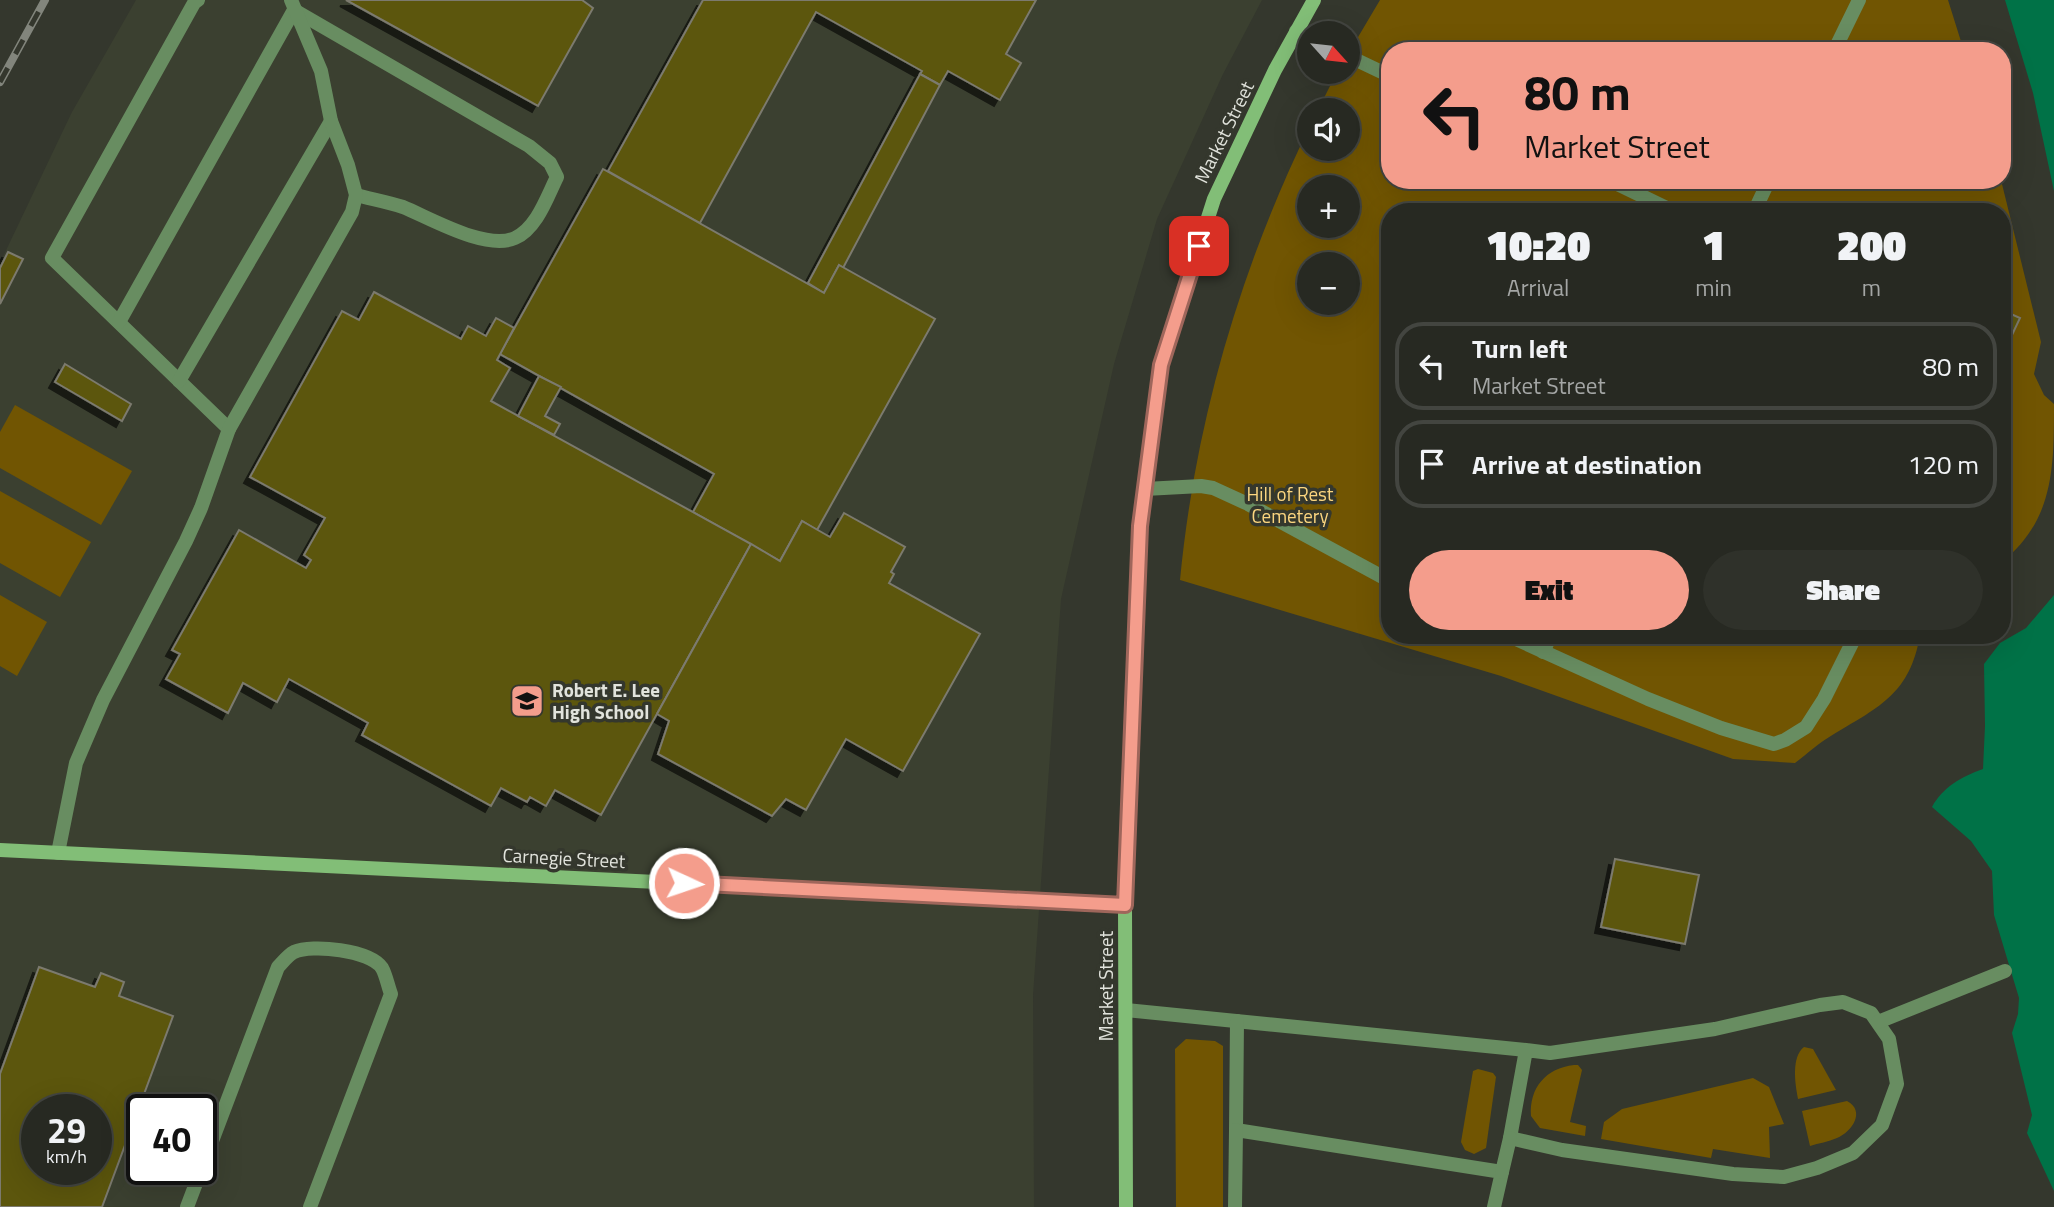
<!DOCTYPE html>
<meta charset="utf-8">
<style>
body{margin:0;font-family:"Titillium Web",sans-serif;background:#2f312a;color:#f1f3f6;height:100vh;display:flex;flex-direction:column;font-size:26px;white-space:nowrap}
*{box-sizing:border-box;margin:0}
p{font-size:23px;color:#a4a6a5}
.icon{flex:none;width:38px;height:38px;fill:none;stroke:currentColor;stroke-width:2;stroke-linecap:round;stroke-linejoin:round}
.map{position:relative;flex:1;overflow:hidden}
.details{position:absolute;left:1381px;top:203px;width:630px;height:441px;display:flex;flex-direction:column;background:#272922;border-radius:28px;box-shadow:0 7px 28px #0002,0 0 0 2px #434540}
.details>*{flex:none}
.guide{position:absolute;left:1381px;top:42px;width:630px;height:147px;border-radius:28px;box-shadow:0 7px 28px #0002,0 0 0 2px #434540;background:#f49d8c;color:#111;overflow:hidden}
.needle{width:46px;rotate:117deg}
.buttons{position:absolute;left:1297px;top:21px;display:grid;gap:14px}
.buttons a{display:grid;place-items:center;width:63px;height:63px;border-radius:50%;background:#272922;box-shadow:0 7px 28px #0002,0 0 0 2px #434540;font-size:35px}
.speed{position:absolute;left:21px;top:1094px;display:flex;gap:14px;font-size:35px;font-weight:700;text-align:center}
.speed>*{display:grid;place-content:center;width:91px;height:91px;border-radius:50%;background:#272922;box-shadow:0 7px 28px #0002,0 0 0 2px #434540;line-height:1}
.speed small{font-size:18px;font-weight:400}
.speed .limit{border:4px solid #111;border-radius:10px;background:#fff;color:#111}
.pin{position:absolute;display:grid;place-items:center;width:60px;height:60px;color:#fff;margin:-30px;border-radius:14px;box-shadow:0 4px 10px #0006}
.me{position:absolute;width:77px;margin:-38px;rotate:93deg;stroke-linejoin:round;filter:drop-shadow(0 0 5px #0008)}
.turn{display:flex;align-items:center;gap:24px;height:147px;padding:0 28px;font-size:32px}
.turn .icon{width:91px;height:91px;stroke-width:2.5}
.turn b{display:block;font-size:49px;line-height:60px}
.eta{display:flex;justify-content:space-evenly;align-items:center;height:119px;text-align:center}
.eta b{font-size:42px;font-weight:800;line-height:49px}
.cta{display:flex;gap:14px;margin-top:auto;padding:14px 28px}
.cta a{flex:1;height:80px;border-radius:42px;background:#f49d8c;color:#111;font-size:28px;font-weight:800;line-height:80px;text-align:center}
.cta a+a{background:#2f312a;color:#f1f3f6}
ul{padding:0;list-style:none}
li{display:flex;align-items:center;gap:21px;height:88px;margin:0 14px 10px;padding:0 14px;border:4px solid #434540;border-radius:28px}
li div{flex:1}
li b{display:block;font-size:26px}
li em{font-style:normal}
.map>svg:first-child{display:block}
</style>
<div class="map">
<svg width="2054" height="1207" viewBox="0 0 2054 1207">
<defs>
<filter id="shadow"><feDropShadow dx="-6" dy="6" stdDeviation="0" flood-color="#0009"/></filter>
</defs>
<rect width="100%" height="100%" fill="#34372d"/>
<path fill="#3b4030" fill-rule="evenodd" d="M136 0H1262L1223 74 1157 219 1114 364 1061 599 1033 995 1034 1207H0V263L72 112ZM37 1110H96V1169H37ZM142 1110H201V1169H142Z"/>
<g fill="#715502" fill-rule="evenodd">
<path d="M1380 0H1948L1964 51H1390V180H2001L2041 342 2034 374 2044 395 2054 404C2054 468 2054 520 2002 562V212H1390V635H1920C1910 693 1881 706 1834 734 1820 742 1808 753 1795 763L1733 759 1501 676 1180 580C1195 423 1240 269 1309 128V149H1348V110H1318L1337 72H1348V54ZM1309 187H1348V226H1309ZM1309 264H1348V303H1309Z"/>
<polygon points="15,405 132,471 101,525 0,468 0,432"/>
<polygon points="0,491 91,542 60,597 0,563"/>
<polygon points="0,595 47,622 17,676 0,666"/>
<polygon points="1186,1039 1215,1041 1223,1046 1223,1207 1176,1207 1175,1049"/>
<path d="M1804 1047 1813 1049 1836 1090 1798 1099C1795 1084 1791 1057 1804 1047Z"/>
<path d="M1574 1065H1578L1582 1070 1570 1122 1586 1126 1585 1136 1540 1128 1531 1116C1529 1088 1546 1068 1574 1065Z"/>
<polygon points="1478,1069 1493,1073 1496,1077 1486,1148 1474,1154 1465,1150 1461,1142 1473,1071"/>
<polygon points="1753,1078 1769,1087 1784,1124 1769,1127 1770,1158 1713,1149 1711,1158 1601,1139 1604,1122 1622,1109"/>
<path d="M1847 1101C1866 1111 1852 1132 1837 1138 1828 1142 1819 1143 1810 1146L1802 1111Z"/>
</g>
<g fill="#007247">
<polygon points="2005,0 2054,0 2054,191 2033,93"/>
<path d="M2054 595V1191L2027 1133 2032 1115 2012 1033 2018 1014 2019 998 1994 915 1992 871 1971 841 1932 807C1943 787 1961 777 1983 769L1985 726 1984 664 2000 643 2026 628Z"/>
</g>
<g fill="#5c560b" stroke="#7b7a6e" stroke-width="2" fill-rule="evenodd" filter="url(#shadow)">
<polygon points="346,0 582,0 593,8 538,106"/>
<polygon points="703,0 1036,0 1006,54 1021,63 1000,100 948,71 940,85 920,74 922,71 816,12 700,223 608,171"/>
<polygon points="920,74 940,85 843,268 839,265 824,293 808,283"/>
<polygon points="603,169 824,293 839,265 935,319 817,530 802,521 780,561 693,512 714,474 500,354"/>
<polygon points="8,252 23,259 0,304 0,268"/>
<polygon points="374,292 461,339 468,326 486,336 496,318 514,328 497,360 510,368 491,401 751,544 601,815 555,790 546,806 530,797 527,802 501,788 491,806 362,735 368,723 289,679 277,702 243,683 228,713 166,679 180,654 172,650 239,530 306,568 311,560 304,555 325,518 250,477 342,311 359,320"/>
<polygon points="2002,310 2020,318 2003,354 2002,353"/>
<polygon points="65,364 131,404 122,421 55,382"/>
<polygon points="539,376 561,387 545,416 560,424 554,435 518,416"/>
<polygon points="844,513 905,547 891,572 894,574 889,583 980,634 903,771 846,739 806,810 786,799 772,816 658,754 669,721 657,714 751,544 780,561 802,521 830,537"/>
<polygon points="1615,859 1699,875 1685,944 1601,927"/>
<path d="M39 967 95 987 101 973 124 982 119 996 173 1016 102 1207H0V1074ZM37 1110H96V1169H37Z"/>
</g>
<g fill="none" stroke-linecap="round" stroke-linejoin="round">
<g stroke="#688d61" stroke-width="14">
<polyline points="198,0 194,3 52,258 229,429"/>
<polyline points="1296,31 1309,37"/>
<polyline points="1834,51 1859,0"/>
<polyline points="1348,56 1390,76"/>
<polyline points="1609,180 1675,212"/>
<polyline points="1754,212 1769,180"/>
<path d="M119 322 294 10 529 146 550 163 557 177C547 197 537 228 515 238 486 251 430 218 403 207 388 202 371 199 356 195"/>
<polyline points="179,381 331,121"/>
<polyline points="1145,489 1201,486 1213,488 1248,504 1390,581"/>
<polyline points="1507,635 1648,699 1721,728 1774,744 1785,740 1806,727 1824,699 1856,635"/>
<polyline points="1543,652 1551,635"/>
<polyline points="58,853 76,763 103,700 186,541 201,508 229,429 352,212 356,195 348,165 331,121 321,71 291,0"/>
<polyline points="1126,1010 1526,1050 1550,1053 1715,1029 1820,1005 1843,1002 1871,1013 1889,1039 1897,1084 1882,1125 1853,1153 1817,1168 1784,1177 1733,1174 1562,1150 1510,1138 1526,1050"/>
<polyline points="1237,1021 1236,1130 1502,1172 1494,1207"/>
<polyline points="1878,1022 2005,971"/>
<polyline points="1502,1172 1510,1138"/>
<path d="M187 1207 278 967C282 963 288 955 294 952 312 944 370 950 382 968 386 975 388 986 391 994L310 1207"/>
<polyline points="1235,1207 1236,1130"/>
</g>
<g stroke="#82be77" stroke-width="14">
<polyline points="0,850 1125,905"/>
<polyline points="1126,1207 1125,905 1140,526 1161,365 1214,199 1275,70 1314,0"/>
</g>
<defs>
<polyline id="rail" points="0,82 45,0"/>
</defs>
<use href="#rail" stroke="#82857c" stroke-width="8"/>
<use href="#rail" stroke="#34372d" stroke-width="5" stroke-dasharray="16" stroke-linecap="butt"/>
</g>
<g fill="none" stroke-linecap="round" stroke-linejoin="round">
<defs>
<polyline id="route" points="684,883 1125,905 1140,526 1161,365 1199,246"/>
</defs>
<use href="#route" stroke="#9f665b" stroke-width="18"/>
<use href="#route" stroke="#f49d8c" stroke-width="12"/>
</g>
<defs>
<symbol id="school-square" viewBox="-11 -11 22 22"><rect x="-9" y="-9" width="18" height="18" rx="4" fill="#f49d8c" stroke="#34372d"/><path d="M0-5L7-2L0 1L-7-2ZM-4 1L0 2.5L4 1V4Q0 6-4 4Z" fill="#111"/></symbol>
</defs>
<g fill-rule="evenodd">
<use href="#school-square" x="508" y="682" width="38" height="38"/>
</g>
<g text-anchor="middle" stroke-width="7" stroke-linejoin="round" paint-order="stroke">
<g font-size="19" fill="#e1e3dc" stroke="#34372d">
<text transform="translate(1224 132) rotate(-64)" y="7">Market Street</text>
<text transform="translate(564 858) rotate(3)" y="7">Carnegie Street</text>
<text transform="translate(1106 986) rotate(-90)" y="7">Market Street</text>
</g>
<g font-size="19" fill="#fbd57f" stroke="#34372d">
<text x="1290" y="501">Hill of Rest<tspan x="1290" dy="22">Cemetery</tspan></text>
</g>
<g font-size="19" font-weight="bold" fill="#e1e3dc" stroke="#34372d" text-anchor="start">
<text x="552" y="697">Robert E. Lee<tspan x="552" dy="22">High School</tspan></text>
</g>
</g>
</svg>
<div class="buttons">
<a><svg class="needle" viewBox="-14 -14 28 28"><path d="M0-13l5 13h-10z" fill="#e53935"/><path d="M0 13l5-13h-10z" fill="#a4a6a5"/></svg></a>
<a><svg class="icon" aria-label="sound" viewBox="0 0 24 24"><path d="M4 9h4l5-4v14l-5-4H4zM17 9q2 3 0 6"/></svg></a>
<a>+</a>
<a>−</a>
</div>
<div class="speed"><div>29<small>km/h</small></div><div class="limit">40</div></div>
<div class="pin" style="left:1199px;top:246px;background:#d93025"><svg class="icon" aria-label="arrive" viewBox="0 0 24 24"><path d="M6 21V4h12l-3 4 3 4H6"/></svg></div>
<svg class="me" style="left:684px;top:883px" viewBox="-20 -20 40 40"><circle r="17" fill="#f49d8c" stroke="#fff" stroke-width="3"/><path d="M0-11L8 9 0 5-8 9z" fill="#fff"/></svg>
<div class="guide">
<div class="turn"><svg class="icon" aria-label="left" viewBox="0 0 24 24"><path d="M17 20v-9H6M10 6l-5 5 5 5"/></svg><div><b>80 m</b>Market Street</div></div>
</div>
<section class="details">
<div class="eta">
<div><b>10:20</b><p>Arrival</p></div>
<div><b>1</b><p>min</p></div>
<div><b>200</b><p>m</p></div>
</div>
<ul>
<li><svg class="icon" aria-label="left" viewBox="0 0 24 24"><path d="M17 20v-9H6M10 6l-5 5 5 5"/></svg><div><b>Turn left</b><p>Market Street</p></div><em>80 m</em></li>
<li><svg class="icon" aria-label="arrive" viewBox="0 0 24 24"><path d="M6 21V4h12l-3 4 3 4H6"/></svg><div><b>Arrive at destination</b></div><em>120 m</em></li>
</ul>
<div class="cta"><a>Exit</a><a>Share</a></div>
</section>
</div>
